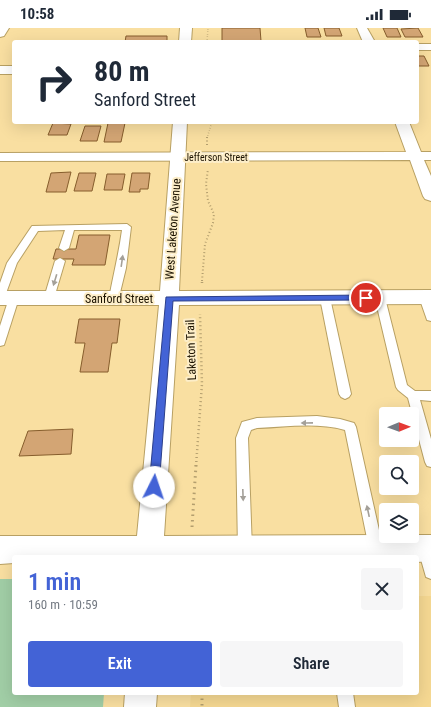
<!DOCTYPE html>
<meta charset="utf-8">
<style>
body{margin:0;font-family:"Roboto Condensed",sans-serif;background:#f6f6f7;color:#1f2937;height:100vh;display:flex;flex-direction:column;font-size:15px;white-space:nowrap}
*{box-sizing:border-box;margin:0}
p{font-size:13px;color:#747a83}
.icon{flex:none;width:22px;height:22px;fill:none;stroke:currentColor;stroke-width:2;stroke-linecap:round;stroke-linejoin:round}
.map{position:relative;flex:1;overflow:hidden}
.side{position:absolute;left:12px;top:527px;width:407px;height:140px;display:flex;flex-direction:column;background:#fff;border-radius:4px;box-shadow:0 4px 16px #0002}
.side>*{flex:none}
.guide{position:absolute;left:12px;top:12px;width:407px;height:84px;border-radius:4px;box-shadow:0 4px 16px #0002;background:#fff;color:#1f2937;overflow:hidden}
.needle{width:26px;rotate:89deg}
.tools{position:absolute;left:379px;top:379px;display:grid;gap:8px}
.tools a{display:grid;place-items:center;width:40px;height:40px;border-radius:4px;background:#fff;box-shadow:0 4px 16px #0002;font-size:20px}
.pin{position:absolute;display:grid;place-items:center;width:34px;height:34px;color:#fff;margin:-17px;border:2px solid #fff;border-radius:50%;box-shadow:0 1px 4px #0007}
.me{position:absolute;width:44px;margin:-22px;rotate:4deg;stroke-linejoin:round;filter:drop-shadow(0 0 3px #0008)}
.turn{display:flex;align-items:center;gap:14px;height:84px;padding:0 16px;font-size:18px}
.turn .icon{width:52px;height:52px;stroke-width:2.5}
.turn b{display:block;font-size:28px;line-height:34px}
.round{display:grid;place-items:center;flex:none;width:42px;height:42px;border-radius:4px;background:#f6f6f7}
.head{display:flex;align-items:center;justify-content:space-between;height:68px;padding:0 16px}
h1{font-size:24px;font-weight:600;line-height:30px;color:#4363d6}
.action{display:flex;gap:8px;margin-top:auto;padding:8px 16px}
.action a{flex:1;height:46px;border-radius:4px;background:#4363d6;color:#fff;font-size:16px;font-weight:600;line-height:46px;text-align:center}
.action a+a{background:#f6f6f7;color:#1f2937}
.status{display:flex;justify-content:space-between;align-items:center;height:28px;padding:0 20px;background:#fff;direction:ltr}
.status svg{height:11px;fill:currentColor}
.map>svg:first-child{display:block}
</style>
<div class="status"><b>10:58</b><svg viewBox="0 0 49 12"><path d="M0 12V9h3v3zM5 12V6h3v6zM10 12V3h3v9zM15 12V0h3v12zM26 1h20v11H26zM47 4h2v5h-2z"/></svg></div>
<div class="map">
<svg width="431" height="679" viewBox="0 0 431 679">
<rect width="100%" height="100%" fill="#f9dfa1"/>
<polygon fill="#f5d892" points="417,568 431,568 431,679 190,679 191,665 417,665"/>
<polygon fill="#a1cea6" points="0,551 14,551 14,665 104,665 103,679 0,679"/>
<g fill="#d3a574" stroke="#865d2c">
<polygon points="222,0 260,0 261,13 222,13"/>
<polygon points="305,0 318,0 321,9 307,9"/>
<polygon points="324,0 339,0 342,8 326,8"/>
<polygon points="383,0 397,0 401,9 387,9"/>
<polygon points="418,0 423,9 405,9 401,1"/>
<polygon points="126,8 167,8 167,14 125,14"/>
<polygon points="417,28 424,28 429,38 417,38"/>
<polygon points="53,95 71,96 67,107 48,107"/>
<polygon points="108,95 125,95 121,114 104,114"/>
<polygon points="85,98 101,98 97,113 80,113"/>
<polygon points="71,144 66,164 46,164 51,145"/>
<polygon points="79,145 96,145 92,163 74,163"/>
<polygon points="132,145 150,145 148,161 140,161 140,164 129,164"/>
<polygon points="107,146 125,146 122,162 104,162"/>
<polygon points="79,207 110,207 105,237 72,237 74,231 53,231 56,221 76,221"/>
<polygon points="79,291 120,291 117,315 112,315 108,344 80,344 85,315 75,315"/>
<polygon points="73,401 71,426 19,428 28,403"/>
</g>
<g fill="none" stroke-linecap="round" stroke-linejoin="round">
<defs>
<g id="lane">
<path d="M127 196 131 199 126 240 118 273H110L109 271C113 248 119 225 122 202H74L69 220 64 223 59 220 65 202 38 203 17 235 5 268 0 271V255L7 235 32 198Z"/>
<polygon points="60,230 65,233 54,270 53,272 45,272 44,270 55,233"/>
<polygon points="424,266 428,267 431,275 431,293 427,292 426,289 419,269"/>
<polygon points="14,267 19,270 5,314 4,317 0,318 0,298 9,270"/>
<polygon points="325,267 330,270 351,366 349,369 345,371 341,369 339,366 320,270"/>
<polygon points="380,267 385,270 407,357 415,363 431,363 431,373 420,372 431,411 431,439 427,438 425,434 408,370 398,362 396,359 375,270"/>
<path d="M317 388 340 391 354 395 356 399 383 520 381 525 376 527 371 525 369 520 345 402C317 394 285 399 257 400L251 402 248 410 252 522 250 527 245 529 240 527 238 522 236 410 242 394 257 390Z"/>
<polygon points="425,514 430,516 431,519 431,551 426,549 418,521 420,516"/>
<polygon points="337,665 353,665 355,679 339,679"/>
</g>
<g id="street">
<polygon points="0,0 9,0 4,8 0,9"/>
<polygon points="357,0 367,0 375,14 363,14"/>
<rect x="417" y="16" width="14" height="6"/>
<rect x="0" y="38" width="14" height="8"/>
<polygon points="395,94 409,94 421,124 431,124 431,132 424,132 431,148 431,173 425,171 423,168 410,132 0,133 0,125 406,124"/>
</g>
<g id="secondary">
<polygon points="180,0 192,0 191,14 179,14"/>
<polygon points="173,94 187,94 179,263 431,262 431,276 179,277 164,508 386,507 386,508 412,508 412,507 431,507 431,533 417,534 417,529 14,529 14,535 0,536 0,508 137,508 159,277 0,277 0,263 160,263"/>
<polygon points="125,665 157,665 156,679 124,679"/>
</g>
</defs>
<use href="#lane" stroke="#b8a063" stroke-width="2"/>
<use href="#street" stroke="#b8a063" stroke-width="2"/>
<use href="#secondary" stroke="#b8a063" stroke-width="2"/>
<g stroke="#b39e6e" stroke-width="1.5" stroke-dasharray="0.5 2" stroke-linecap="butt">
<polyline points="207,14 208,0"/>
<polyline points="207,110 212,94"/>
</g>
<g stroke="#b39e6e" stroke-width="2" stroke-dasharray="1 2.5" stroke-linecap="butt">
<polyline points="207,109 207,117"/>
<polyline points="202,253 205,216 213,195 214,186 208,173 206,156 208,141"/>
</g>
<g stroke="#b39e6e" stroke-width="2.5" stroke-dasharray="1 3" stroke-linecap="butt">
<polyline points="202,255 202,252"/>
<polyline points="196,438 202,356 200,286"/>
</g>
<g stroke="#b39e6e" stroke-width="3" stroke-dasharray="1.5 4" stroke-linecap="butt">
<polyline points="192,499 196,437"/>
<polyline points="202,665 202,679"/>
</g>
<use href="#lane" fill="#fff" fill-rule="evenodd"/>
<use href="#street" fill="#fff" fill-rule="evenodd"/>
<use href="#secondary" fill="#fff" fill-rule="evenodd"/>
</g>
<defs><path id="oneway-solid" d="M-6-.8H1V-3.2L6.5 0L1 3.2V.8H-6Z"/></defs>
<g fill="#a4a099">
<use href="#oneway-solid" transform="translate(122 233) rotate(-82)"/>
<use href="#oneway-solid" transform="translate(55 252) rotate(107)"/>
<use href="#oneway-solid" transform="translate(307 395) rotate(179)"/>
<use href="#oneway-solid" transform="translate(243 467) rotate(88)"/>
<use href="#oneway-solid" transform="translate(368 483) rotate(-102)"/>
</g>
<polygon fill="#4363d6" stroke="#2c408b" points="366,267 370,270 366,272 173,273 159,459 158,463 154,464 150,463 149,459 166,269"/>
<g text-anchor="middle" stroke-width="4" stroke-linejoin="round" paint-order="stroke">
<g font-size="10" fill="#1b1200" stroke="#fdeec9">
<text x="216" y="133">Jefferson Street</text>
</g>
<g font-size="12" fill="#1b1200" stroke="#fdeec9">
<text transform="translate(173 201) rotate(-86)" y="4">West Laketon Avenue</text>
<text x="119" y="275">Sanford Street</text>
<text transform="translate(191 322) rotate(-92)" y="4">Laketon Trail</text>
</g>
</g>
</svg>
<div class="tools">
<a><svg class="needle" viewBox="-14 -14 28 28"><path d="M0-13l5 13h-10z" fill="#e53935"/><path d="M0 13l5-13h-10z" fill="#747a83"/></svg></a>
<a><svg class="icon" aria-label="search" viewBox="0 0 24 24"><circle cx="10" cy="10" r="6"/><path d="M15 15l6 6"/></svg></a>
<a><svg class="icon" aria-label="layers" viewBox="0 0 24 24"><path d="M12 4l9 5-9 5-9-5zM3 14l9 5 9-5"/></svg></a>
</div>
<div class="pin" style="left:366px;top:270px;background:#d93025"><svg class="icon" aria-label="arrive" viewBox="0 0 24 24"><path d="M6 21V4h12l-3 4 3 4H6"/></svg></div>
<svg class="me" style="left:154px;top:459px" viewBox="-20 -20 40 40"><circle r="19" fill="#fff"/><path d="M0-13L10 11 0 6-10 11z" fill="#4363d6"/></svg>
<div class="guide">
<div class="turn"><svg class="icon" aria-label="right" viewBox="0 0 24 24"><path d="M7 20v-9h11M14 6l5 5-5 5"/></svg><div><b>80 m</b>Sanford Street</div></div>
</div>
<section class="side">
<div class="head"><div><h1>1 min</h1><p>160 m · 10:59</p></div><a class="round"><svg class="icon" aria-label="close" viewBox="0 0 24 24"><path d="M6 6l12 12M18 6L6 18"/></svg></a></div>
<div class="action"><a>Exit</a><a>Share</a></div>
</section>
</div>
